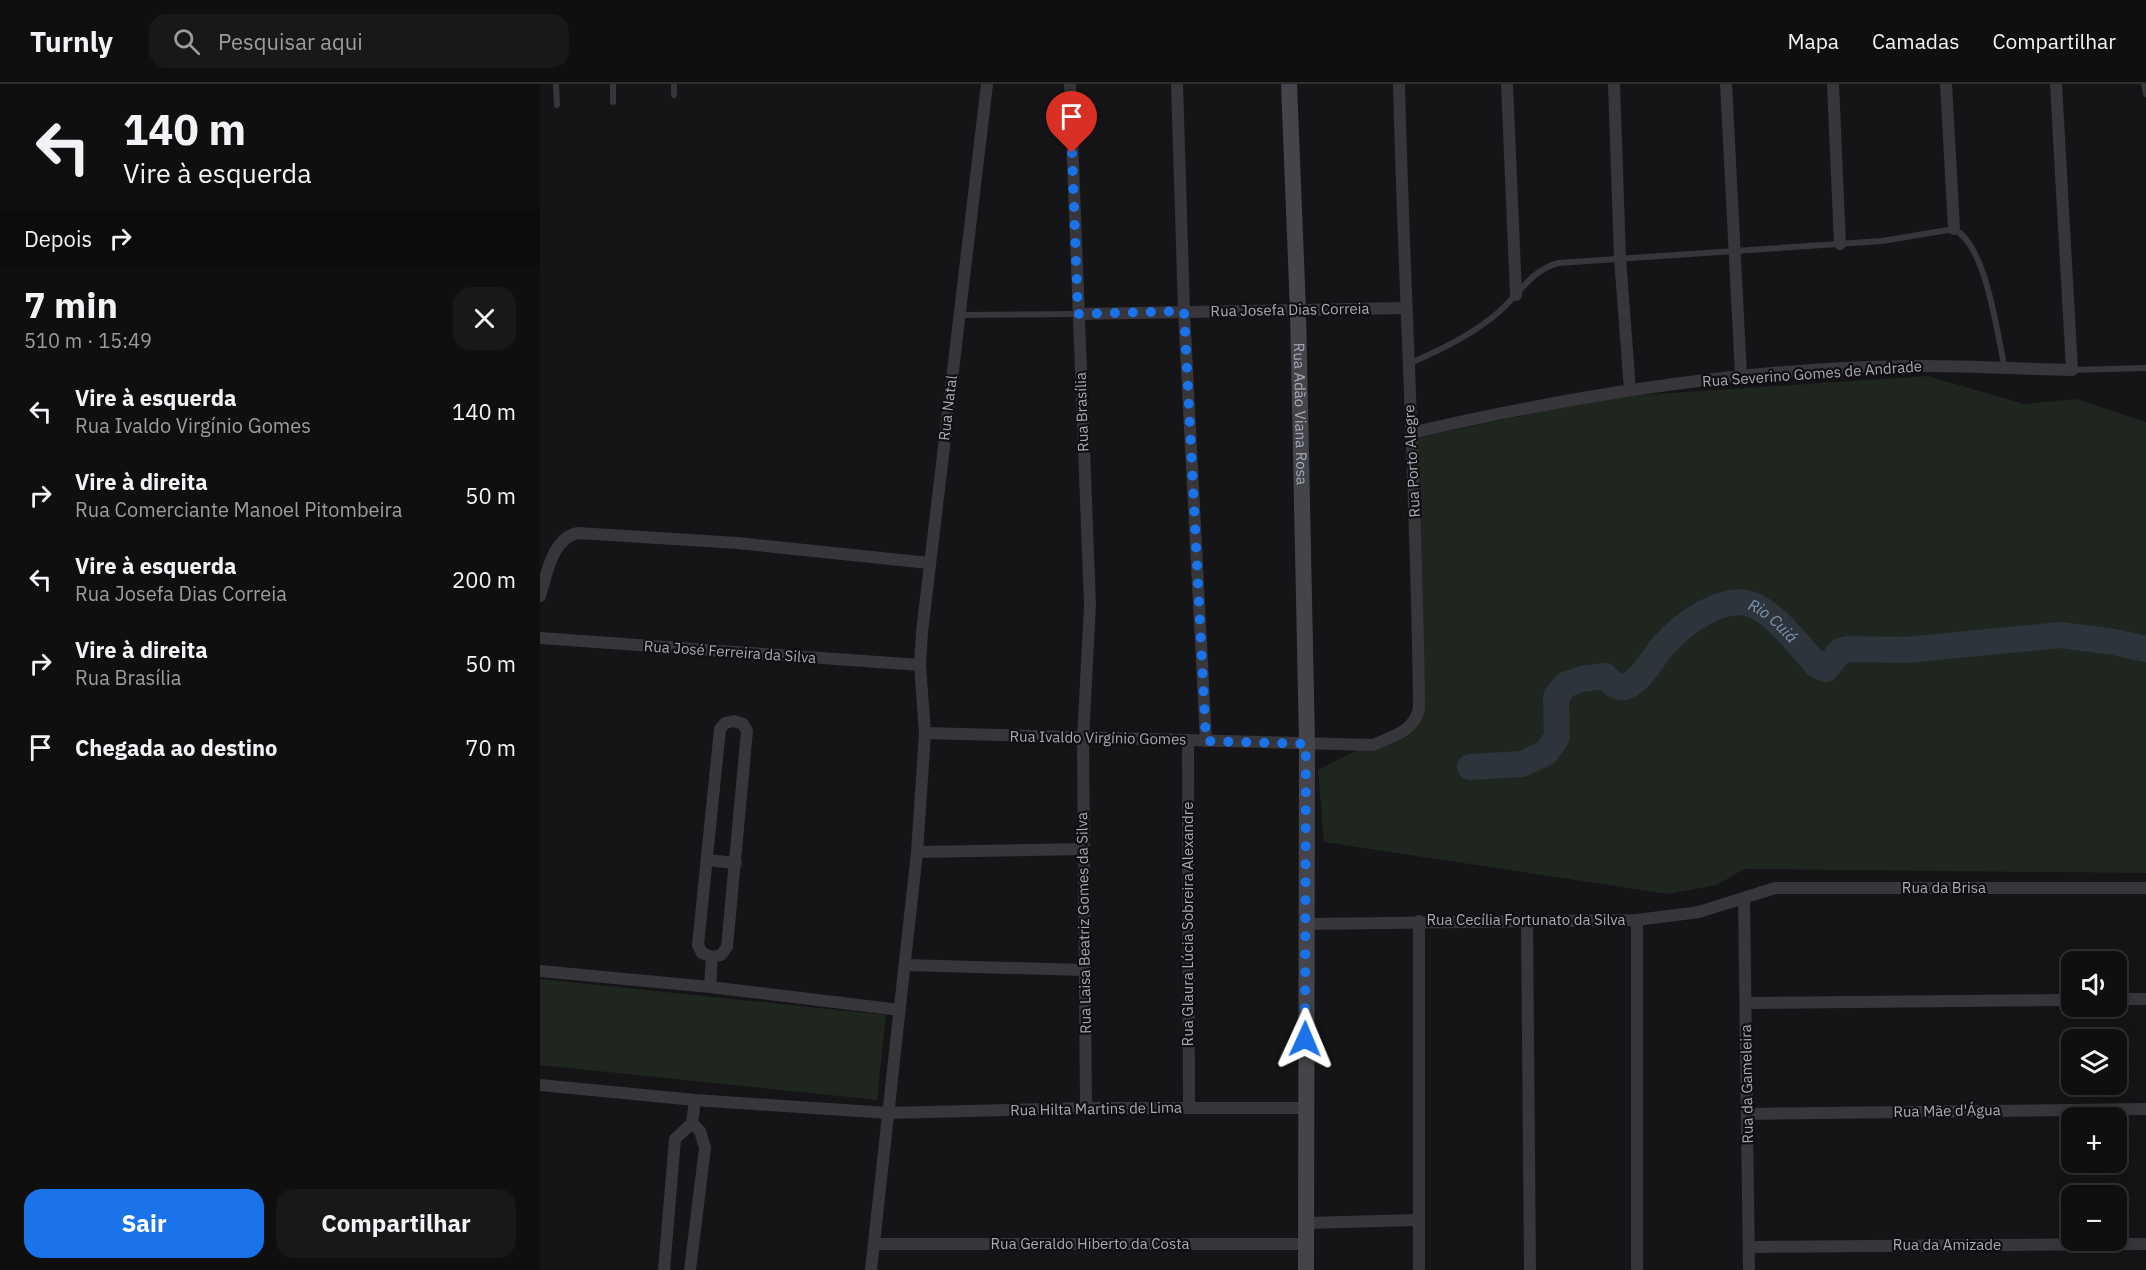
<!DOCTYPE html>
<html lang="pt">
<meta charset="utf-8">
<style>
body{margin:0;font-family:"IBM Plex Sans",sans-serif;background:#191819;color:#f1f3f6;height:100vh;display:flex;flex-direction:column;font-size:22px;white-space:nowrap}
*{box-sizing:border-box;margin:0}
p{font-size:20px;color:#9c9c9f}
.icon{flex:none;width:33px;height:33px;fill:none;stroke:currentColor;stroke-width:2;stroke-linecap:round;stroke-linejoin:round}
.map{position:relative;flex:1;overflow:hidden}
.side{display:flex;flex-direction:column;background:#100f10;width:540px}
.side>*{flex:none}
.guide{background:#100f10;color:#f1f3f6;overflow:hidden}
.buttons{position:absolute;left:1521px;top:867px;display:grid;gap:12px}
.buttons a{display:grid;place-items:center;width:66px;height:66px;border-radius:12px;background:#100f10;box-shadow:0 6px 24px #0002,0 0 0 2px #302f30;font-size:30px}
.pin{position:absolute;display:grid;place-items:center;width:51px;height:51px;color:#fff;margin:-62px -26px;border-radius:50% 50% 50% 0;rotate:-45deg;box-shadow:0 0 6px #0007}
.pin .icon{rotate:45deg}
.me{position:absolute;width:66px;margin:-33px;rotate:1deg;stroke-linejoin:round;filter:drop-shadow(0 0 4px #0008)}
.turn{display:flex;align-items:center;gap:21px;height:126px;padding:0 24px;font-size:27px}
.turn .icon{width:78px;height:78px;stroke-width:2.5}
.turn b{display:block;font-size:42px;line-height:51px}
.then{display:flex;align-items:center;height:57px;padding:0 24px;background:#0003;gap:12px;font-size:22px}
.round{display:grid;place-items:center;flex:none;width:63px;height:63px;border-radius:18px;background:#191819}
.head{display:flex;align-items:center;justify-content:space-between;height:102px;padding:0 24px}
h1{font-size:36px;font-weight:700;line-height:45px}
.action{display:flex;gap:12px;margin-top:auto;padding:12px 24px}
.action a{flex:1;height:69px;border-radius:18px;background:#1a73e8;color:#fff;font-size:24px;font-weight:700;line-height:69px;text-align:center}
.action a+a{background:#191819;color:#f1f3f6}
ul{padding:0;list-style:none}
li{display:flex;align-items:center;gap:18px;height:84px;padding:0 24px}
li div{flex:1}
li b{display:block;font-size:22px}
li em{font-style:normal}
header{display:flex;align-items:center;gap:36px;box-sizing:border-box;height:84px;padding:0 30px;background:#100f10;border-bottom:2px solid #302f30}
header strong{font-size:28px}
nav{display:flex;gap:33px;margin-inline-start:auto;font-size:21px}
.search{width:420px;height:54px;background:#191819;display:flex;align-items:center;gap:15px;box-sizing:border-box;padding:0 21px;border-radius:18px;color:#9c9c9f;font-size:22px}
main{display:flex;flex:1;min-height:0}
.map>svg:first-child{display:block}
</style>
<header>
<strong>Turnly</strong>
<div class="search"><svg class="icon" aria-label="search" viewBox="0 0 24 24"><circle cx="10" cy="10" r="6"/><path d="M15 15l6 6"/></svg>Pesquisar aqui</div>
<nav><a>Mapa</a><a>Camadas</a><a>Compartilhar</a></nav>
</header>
<main>
<section class="side">
<div class="guide">
<div class="turn"><svg class="icon" aria-label="left" viewBox="0 0 24 24"><path d="M17 20v-9H6M10 6l-5 5 5 5"/></svg><div><b>140 m</b>Vire à esquerda</div></div>
<div class="then">Depois<svg class="icon" aria-label="right" viewBox="0 0 24 24"><path d="M7 20v-9h11M14 6l5 5-5 5"/></svg></div>
</div>
<div class="head"><div><h1>7 min</h1><p>510 m · 15:49</p></div><a class="round"><svg class="icon" aria-label="close" viewBox="0 0 24 24"><path d="M6 6l12 12M18 6L6 18"/></svg></a></div>
<ul>
<li><svg class="icon" aria-label="left" viewBox="0 0 24 24"><path d="M17 20v-9H6M10 6l-5 5 5 5"/></svg><div><b>Vire à esquerda</b><p>Rua Ivaldo Virgínio Gomes</p></div><em>140 m</em></li>
<li><svg class="icon" aria-label="right" viewBox="0 0 24 24"><path d="M7 20v-9h11M14 6l5 5-5 5"/></svg><div><b>Vire à direita</b><p>Rua Comerciante Manoel Pitombeira</p></div><em>50 m</em></li>
<li><svg class="icon" aria-label="left" viewBox="0 0 24 24"><path d="M17 20v-9H6M10 6l-5 5 5 5"/></svg><div><b>Vire à esquerda</b><p>Rua Josefa Dias Correia</p></div><em>200 m</em></li>
<li><svg class="icon" aria-label="right" viewBox="0 0 24 24"><path d="M7 20v-9h11M14 6l5 5-5 5"/></svg><div><b>Vire à direita</b><p>Rua Brasília</p></div><em>50 m</em></li>
<li><svg class="icon" aria-label="arrive" viewBox="0 0 24 24"><path d="M6 21V4h12l-3 4 3 4H6"/></svg><div><b>Chegada ao destino</b></div><em>70 m</em></li>
</ul>
<div class="action"><a>Sair</a><a>Compartilhar</a></div>
</section>
<div class="map">
<svg width="1606" height="1186" viewBox="0 0 1606 1186">
<rect width="100%" height="100%" fill="#151416"/>
<g fill="#1f2620">
<polygon points="1388,292 1484,320 1536,315 1606,338 1606,789 1204,785 1177,801 1128,810 784,758 778,686 876,636 875,354 1070,313"/>
<polygon points="0,895 346,931 337,1016 0,981"/>
</g>
<g fill="none" stroke-linecap="round" stroke-linejoin="round">
<path stroke="#2d343b" stroke-width="26" id="s1" d="M930 683 982 680 1006 669 1017 653 1016 613 1025 601 1042 595 1065 592C1070 597 1076 604 1084 603 1099 600 1113 574 1122 563 1141 541 1183 509 1213 521 1236 530 1260 563 1277 581L1286 585 1300 567 1309 565 1365 566 1521 551 1574 558 1606 565"/>
<g stroke="#36363b" stroke-width="6">
<polyline points="16,0 17,21"/>
<polyline points="73,0 73,18"/>
<polyline points="134,0 134,11"/>
<polyline points="1604,0 1606,10"/>
<polyline points="420,231 538,230"/>
<path d="M868 280C899 267 928 253 954 232 977 214 989 187 1018 179L1342 157 1414 145C1447 162 1457 251 1465 285"/>
<polyline points="1532,286 1606,284"/>
</g>
<g stroke="#36363b" stroke-width="12">
<polyline points="530,0 550,521 543,655 546,1024"/>
<polyline points="637,0 644,227 666,657"/>
<polyline points="967,0 976,211"/>
<polyline points="1074,0 1080,174 1090,306"/>
<polyline points="1186,0 1201,291"/>
<polyline points="1293,0 1300,160"/>
<polyline points="1406,0 1414,145"/>
<polyline points="538,230 865,224"/>
<path d="M871 349C1034 311 1201 284 1369 282 1423 281 1478 285 1532 286L1516 0"/>
<path d="M0 512C7 490 12 454 38 449L197 459 389 479"/>
<polyline points="0,554 380,581"/>
<polygon points="194,637 203,640 207,647 187,863 181,871 172,873 162,869 158,861 180,645 185,639"/>
<path d="M385 649 833 661C853 652 874 648 879 624 877 416 864 208 859 0"/>
<polyline points="648,656 649,1023"/>
<polyline points="377,768 542,765"/>
<polyline points="167,776 196,779"/>
<polyline points="1204,815 1209,1186"/>
<polyline points="1097,836 1097,1186"/>
<polyline points="987,838 990,1186"/>
<polyline points="766,840 1097,836 1159,828 1235,804 1606,804"/>
<polyline points="366,881 544,886"/>
<polyline points="0,887 170,903 360,926"/>
<polyline points="170,903 172,873"/>
<polyline points="1576,915 1606,915"/>
<polyline points="1206,919 1532,916"/>
<polyline points="0,1001 155,1016 348,1029 546,1024 764,1024"/>
<polyline points="1207,1030 1606,1025"/>
<polyline points="765,1139 878,1136"/>
<polyline points="334,1160 766,1160"/>
<polyline points="1209,1163 1606,1160"/>
<polyline points="124,1186 135,1055 152,1039 155,1016"/>
<polyline points="150,1186 165,1064 160,1047 152,1039"/>
<polyline points="331,1186 377,768 385,649 380,581 382,548 447,0"/>
<polyline points="879,1186 879,837"/>
</g>
<path stroke="#44454b" stroke-width="16" id="s2" d="M749 0 758 227 767 659 766 1186"/>
</g>
<g fill="none" stroke-linecap="round" stroke-linejoin="round">
<polyline stroke="#1a73e8" stroke-width="10" stroke-dasharray="0 18" points="532,69 538,230 644,227 666,657 766,660 765,955"/>
</g>
<g text-anchor="middle" stroke-width="4.5" stroke-linejoin="round" paint-order="stroke">
<g font-size="15" fill="#a7aab6" stroke="#100f11">
<text transform="translate(750 226) rotate(-1)" y="5">Rua Josefa Dias Correia</text>
<text transform="translate(1272 290) rotate(-4)" y="5">Rua Severino Gomes de Andrade</text>
<text transform="translate(408 324) rotate(-83)" y="5">Rua Natal</text>
<text transform="translate(542 328) rotate(-92)" y="5">Rua Brasília</text>
<text dy="5" stroke="none"><textPath href="#s2" startOffset="330">Rua Adão Viana Rosa</textPath></text>
<text transform="translate(872 377) rotate(-93)" y="5">Rua Porto Alegre</text>
<text transform="translate(190 568) rotate(4)" y="5">Rua José Ferreira da Silva</text>
<text transform="translate(558 654) rotate(1)" y="5">Rua Ivaldo Virgínio Gomes</text>
<text x="1404" y="809">Rua da Brisa</text>
<text x="986" y="841">Rua Cecília Fortunato da Silva</text>
<text transform="translate(544 839) rotate(-91)" y="5">Rua Laisa Beatriz Gomes da Silva</text>
<text transform="translate(648 840) rotate(-90)" y="5">Rua Glaura Lúcia Sobreira Alexandre</text>
<text transform="translate(1207 1000) rotate(-91)" y="5">Rua da Gameleira</text>
<text transform="translate(556 1025) rotate(-1)" y="5">Rua Hilta Martins de Lima</text>
<text transform="translate(1407 1027) rotate(-1)" y="5">Rua Mãe d'Água</text>
<text x="550" y="1165">Rua Geraldo Hiberto da Costa</text>
<text x="1407" y="1166">Rua da Amizade</text>
</g>
<g font-size="16" font-style="italic" fill="#7f96b0" stroke="#100f11">
<text dy="6" stroke="none"><textPath href="#s1" startOffset="404">Rio Cuiá</textPath></text>
</g>
</g>
</svg>
<div class="buttons">
<a><svg class="icon" aria-label="sound" viewBox="0 0 24 24"><path d="M4 9h4l5-4v14l-5-4H4zM17 9q2 3 0 6"/></svg></a>
<a><svg class="icon" aria-label="layers" viewBox="0 0 24 24"><path d="M12 4l9 5-9 5-9-5zM3 14l9 5 9-5"/></svg></a>
<a>+</a>
<a>−</a>
</div>
<div class="pin" style="left:532px;top:69px;background:#d93025"><svg class="icon" aria-label="arrive" viewBox="0 0 24 24"><path d="M6 21V4h12l-3 4 3 4H6"/></svg></div>
<svg class="me" style="left:765px;top:955px" viewBox="-20 -20 40 40"><path d="M0-17L14 15 0 8-14 15z" fill="#1a73e8" stroke="#fff" stroke-width="4"/></svg>
</div>
</main>
